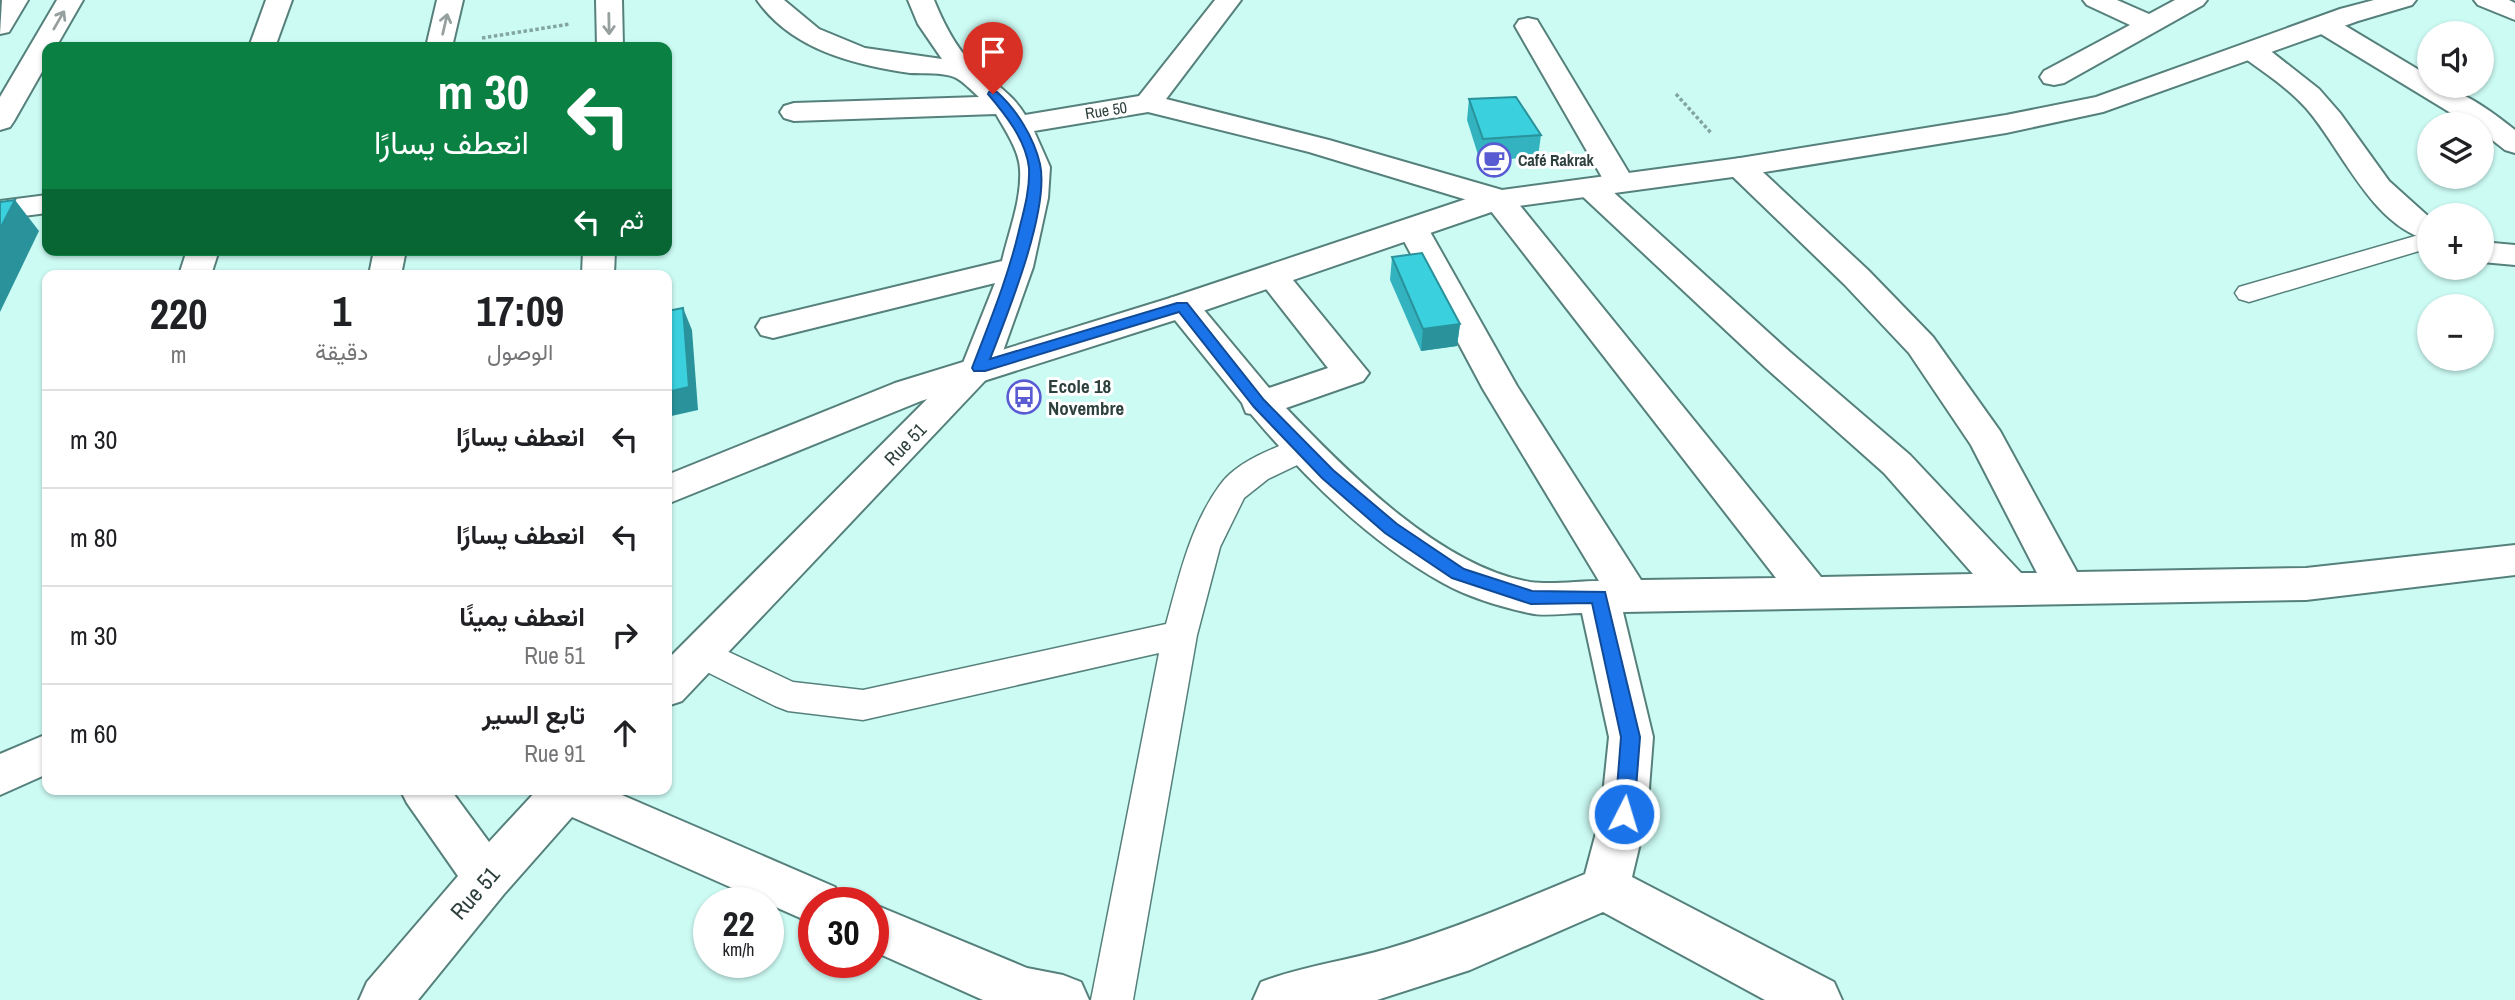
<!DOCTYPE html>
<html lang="ar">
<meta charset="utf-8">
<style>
body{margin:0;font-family:"Archivo Narrow",Vazirmatn,sans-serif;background:#f2f2f2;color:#202124;direction:rtl;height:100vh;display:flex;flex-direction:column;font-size:26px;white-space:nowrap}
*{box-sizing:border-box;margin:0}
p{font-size:23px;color:#757577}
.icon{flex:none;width:38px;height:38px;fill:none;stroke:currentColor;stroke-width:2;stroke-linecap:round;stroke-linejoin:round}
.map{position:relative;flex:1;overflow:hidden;direction:ltr}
.sheet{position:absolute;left:42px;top:270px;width:630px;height:525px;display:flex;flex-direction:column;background:#fff;border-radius:14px;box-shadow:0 2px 5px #0004;direction:rtl}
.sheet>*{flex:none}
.hud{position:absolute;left:42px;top:42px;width:630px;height:214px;border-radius:14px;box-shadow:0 2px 5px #0004;direction:rtl;background:#0b8043;color:#fff;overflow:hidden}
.buttons{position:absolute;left:2417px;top:21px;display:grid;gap:14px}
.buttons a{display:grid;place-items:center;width:77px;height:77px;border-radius:50%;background:#fff;box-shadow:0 2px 5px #0004;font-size:35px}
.speed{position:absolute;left:693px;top:887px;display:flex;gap:14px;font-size:35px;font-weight:700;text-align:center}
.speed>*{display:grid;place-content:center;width:91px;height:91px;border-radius:50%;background:#fff;box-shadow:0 2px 5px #0004;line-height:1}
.speed small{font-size:18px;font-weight:400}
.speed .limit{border:10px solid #d22;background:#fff;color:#111}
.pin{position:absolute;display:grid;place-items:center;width:60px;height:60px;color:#fff;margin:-72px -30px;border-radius:50% 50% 50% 0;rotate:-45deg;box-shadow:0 0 7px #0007}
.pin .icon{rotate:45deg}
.me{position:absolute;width:77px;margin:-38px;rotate:5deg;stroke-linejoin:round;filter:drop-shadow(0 0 5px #0008)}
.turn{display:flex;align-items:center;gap:24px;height:147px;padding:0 28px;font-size:32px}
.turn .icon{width:91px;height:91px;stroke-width:2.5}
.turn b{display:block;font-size:49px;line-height:60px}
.then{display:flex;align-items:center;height:66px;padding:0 28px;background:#0003;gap:14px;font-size:26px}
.eta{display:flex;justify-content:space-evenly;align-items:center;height:119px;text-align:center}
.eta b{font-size:42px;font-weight:700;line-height:49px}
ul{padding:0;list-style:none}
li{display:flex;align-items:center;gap:21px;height:98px;padding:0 28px;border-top:2px solid #e0e0e0}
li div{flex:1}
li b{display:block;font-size:26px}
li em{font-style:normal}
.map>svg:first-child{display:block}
</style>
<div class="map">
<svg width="2515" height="1000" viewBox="0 0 2515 1000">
<rect width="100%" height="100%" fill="#ccfbf4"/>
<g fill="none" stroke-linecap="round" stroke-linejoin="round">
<defs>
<g id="lane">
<polygon points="2429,232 2429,248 2249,302 2239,299 2235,293 2239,287"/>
<path d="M1303 438 1314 441 1318 449 1314 457 1268 479 1244 498 1220 547 1197 635 1133 1000H1091L1159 653 863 720 788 711 775 706 689 663 684 653 689 643 701 639 793 682 863 690 1166 624C1179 577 1190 526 1220 485 1236 462 1276 446 1303 438Z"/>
</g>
<g id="street">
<polygon points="266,0 292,0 275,47 249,47"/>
<polygon points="437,0 463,0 452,47 426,47"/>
<polygon points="596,0 622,0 623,47 597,47"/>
<path d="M757 0H784L819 29 865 48 942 59 918 24 908 0H934C943 22 956 49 974 65 992 82 1013 94 1025 115L1139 96 1215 0H1241L1166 99 1329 140 1509 192 1821 577 1973 574 1884 473 1766 368 1579 193 1575 187 1579 181C1591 178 1598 178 1607 186L1515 26 1519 20 1528 18 1537 20 1635 183 1631 189 1620 192 1611 190 1790 352 1910 455 2021 573H2037L1971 445 1909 353 1844 284 1729 173 1725 167 1729 161 1740 158 1751 161 1868 270 1933 337 2000 431 2077 572 2306 568 2515 545V575L2306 600 1623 612 1653 737 1647 814 1632 877 1834 982 1842 1000H1765L1603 912 1470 970 1377 1000H1253L1261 982C1302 966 1347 961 1390 948 1457 928 1520 901 1585 874L1601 814 1609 737 1582 613C1565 613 1545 617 1529 613 1501 607 1468 597 1443 583 1369 542 1305 478 1251 414L1246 413 1242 403 1170 314 1165 306 1170 298 1182 295 1194 298 1269 388 1328 368 1256 276 1260 269 1272 266 1284 269 1369 373 1363 381 1286 408C1347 472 1441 567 1530 582 1552 585 1578 581 1599 581L1483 389 1397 228 1402 221 1413 219 1424 221 1517 386 1641 580 1776 578 1487 206 1309 152 1148 112 1034 131 1050 167 1048 198 1033 267 997 368 682 701 667 706V660L963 363 995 283 773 338 761 335 756 327 761 319 1002 261C1009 231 1022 199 1020 169 1019 150 1005 130 996 114L794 121 784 118 780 112 784 106 794 103 979 97C972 91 962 80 954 77 942 72 923 74 910 73 854 65 791 49 757 0Z"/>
<polygon points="2083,0 2117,0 2149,14 2175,0 2207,0 2203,5 2064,83 2054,85 2044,83 2040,77 2044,71 2130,25 2087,5"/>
<polygon points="2474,0 2509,0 2515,3 2515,20 2478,5"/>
<path d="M2325 17 2334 19 2429 76V86C2459 86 2492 112 2515 130V153L2505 150 2482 132V124H2469L2316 31 2312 25 2316 19Z"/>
<path d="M2253 43 2263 45 2319 89 2340 113 2389 181 2429 217V240C2372 226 2342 149 2306 108 2288 88 2265 73 2243 57L2240 51 2243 45Z"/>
<polygon points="47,195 47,213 0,219 0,201"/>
<polygon points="2482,242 2515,245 2515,265 2482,262"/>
<polygon points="187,250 219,250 211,275 179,275"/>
<polygon points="374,250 406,250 401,275 369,275"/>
<polygon points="583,250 615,250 614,275 582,275"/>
<polygon points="400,789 450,789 489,842 538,789 608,789 835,887 842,903 814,903 814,924 572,817 504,894 418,1000 359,1000 367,982 458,876 407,803"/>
<polygon points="873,904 1027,968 1063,975 1081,982 1089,1000 983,1000 873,951"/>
</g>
<g id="secondary">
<polygon points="2,0 28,0 9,32 0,34"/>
<polygon points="57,0 83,0 56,47 47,47 47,63 14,121 10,127 0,130 0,97"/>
<polygon points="2374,0 2416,0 2412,5 2358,21 2103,112 2006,133 1740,176 1503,208 1194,314 921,401 667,504 667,475 895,383 1170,298 1487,192 1740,158 2006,115 2096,97 2340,9"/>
<polygon points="47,734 47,774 0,795 0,754"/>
</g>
</defs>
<use href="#lane" stroke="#56807b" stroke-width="3"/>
<use href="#street" stroke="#56807b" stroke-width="4"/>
<use href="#secondary" stroke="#56807b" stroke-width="4"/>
<g stroke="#83a5a0" stroke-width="3.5" stroke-dasharray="3.5 2.5" stroke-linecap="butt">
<polyline points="482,38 570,24"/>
<polyline points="1676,94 1712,134"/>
</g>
<use href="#lane" fill="#fff" fill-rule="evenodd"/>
<use href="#street" fill="#fff" fill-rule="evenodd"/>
<use href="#secondary" fill="#fff" fill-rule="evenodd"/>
</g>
<g fill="#32b3bf">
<polygon points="1469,99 1541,135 1538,157 1480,161 1467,120"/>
<polygon points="1392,257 1460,324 1457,346 1421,351 1390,280"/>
</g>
<g fill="#29929b">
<polygon points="15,200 39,231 0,312 0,229"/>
<polygon points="683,308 692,330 698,410 667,417 667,392"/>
<polygon points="1460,324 1457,346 1421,351 1423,329"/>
</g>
<g fill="#3ad0de" stroke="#29929b" stroke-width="2">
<polygon points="1516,97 1541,135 1483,139 1469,99"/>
<polygon points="15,200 0,229 0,202"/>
<polygon points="1422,253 1460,324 1423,329 1392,257"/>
<polygon points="683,308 689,387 667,392 667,311"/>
</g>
<defs><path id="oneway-shaft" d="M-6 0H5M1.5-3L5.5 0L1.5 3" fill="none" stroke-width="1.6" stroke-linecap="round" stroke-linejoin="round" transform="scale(1.75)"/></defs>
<g stroke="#96a09e">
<use href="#oneway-shaft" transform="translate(59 20) rotate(-60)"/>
<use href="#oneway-shaft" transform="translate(445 24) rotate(-77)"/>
<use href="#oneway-shaft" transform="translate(609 24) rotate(89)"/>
</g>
<path fill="#1a73e8" stroke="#114b97" stroke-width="2" d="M989 92H997C1017 110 1034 138 1040 164 1050 210 1007 315 990 359L1177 303H1187L1264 400 1333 470 1397 524 1464 569 1532 591 1605 592 1640 737 1634 814 1631 820 1624 823 1617 820 1615 814 1621 737 1592 603 1531 604 1452 578 1385 533 1322 478 1254 407 1179 312 985 371H974L972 368C990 321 1009 275 1020 226 1025 207 1030 187 1029 168 1026 140 1005 114 988 94Z"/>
<defs>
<symbol id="cafe-ring" viewBox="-11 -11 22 22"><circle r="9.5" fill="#fff" stroke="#595bd2" stroke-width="1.5"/><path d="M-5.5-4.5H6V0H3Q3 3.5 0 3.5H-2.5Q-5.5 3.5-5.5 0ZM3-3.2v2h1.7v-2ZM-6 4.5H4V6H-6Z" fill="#595bd2"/></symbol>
<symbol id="bus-ring" viewBox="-11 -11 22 22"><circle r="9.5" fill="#fff" stroke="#595bd2" stroke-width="1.5"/><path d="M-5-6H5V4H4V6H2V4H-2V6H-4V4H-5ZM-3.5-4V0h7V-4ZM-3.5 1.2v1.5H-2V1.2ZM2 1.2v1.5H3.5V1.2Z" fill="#595bd2"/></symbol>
</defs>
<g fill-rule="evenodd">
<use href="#cafe-ring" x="1475" y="141" width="38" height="38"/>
<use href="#bus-ring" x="1005" y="378" width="38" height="38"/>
</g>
<g text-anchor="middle" stroke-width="6" stroke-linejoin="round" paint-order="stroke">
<g font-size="16" fill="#2e403d" stroke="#fff">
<text transform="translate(1106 110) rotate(-9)" y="6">Rue 50</text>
</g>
<g font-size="16" font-weight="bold" fill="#2e403d" stroke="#fff" text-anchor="start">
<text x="1518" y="166">Café Rakrak</text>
</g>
<g font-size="19" font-weight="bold" fill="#2e403d" stroke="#fff" text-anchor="start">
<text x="1048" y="393">Ecole 18<tspan x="1048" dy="22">Novembre</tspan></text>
</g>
<g font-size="19" fill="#2e403d" stroke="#fff">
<text transform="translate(905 444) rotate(-46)" y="7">Rue 51</text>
</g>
<g font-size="23" fill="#2e403d" stroke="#fff">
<text transform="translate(475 893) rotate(-49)" y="8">Rue 51</text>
</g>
</g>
</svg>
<div class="buttons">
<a><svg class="icon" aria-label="sound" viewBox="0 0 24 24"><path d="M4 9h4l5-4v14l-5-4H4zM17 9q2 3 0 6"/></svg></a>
<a><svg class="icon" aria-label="layers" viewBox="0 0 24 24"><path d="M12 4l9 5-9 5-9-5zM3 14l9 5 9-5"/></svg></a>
<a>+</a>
<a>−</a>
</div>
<div class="speed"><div>22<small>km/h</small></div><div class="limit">30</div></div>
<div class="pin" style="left:993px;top:94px;background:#d93025"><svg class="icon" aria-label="arrive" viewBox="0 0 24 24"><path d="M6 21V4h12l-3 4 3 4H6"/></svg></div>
<svg class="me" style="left:1624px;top:814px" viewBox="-20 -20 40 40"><circle r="17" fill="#1a73e8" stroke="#fff" stroke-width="3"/><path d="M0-11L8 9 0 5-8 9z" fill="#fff"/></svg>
<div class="hud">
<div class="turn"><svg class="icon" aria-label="left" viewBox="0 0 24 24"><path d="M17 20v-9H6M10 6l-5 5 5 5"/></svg><div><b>30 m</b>انعطف يسارًا</div></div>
<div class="then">ثم<svg class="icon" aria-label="left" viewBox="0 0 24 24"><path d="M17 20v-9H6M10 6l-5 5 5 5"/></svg></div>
</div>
<section class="sheet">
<div class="eta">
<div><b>17:09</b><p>الوصول</p></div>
<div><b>1</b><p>دقيقة</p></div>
<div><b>220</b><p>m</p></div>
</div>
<ul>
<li><svg class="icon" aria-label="left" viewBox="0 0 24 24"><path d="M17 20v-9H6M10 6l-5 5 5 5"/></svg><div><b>انعطف يسارًا</b></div><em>30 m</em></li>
<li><svg class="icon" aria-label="left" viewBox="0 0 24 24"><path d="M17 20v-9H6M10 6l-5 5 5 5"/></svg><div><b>انعطف يسارًا</b></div><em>80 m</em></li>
<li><svg class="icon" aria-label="right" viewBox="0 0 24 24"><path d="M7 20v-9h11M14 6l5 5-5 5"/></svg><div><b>انعطف يمينًا</b><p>Rue 51</p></div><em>30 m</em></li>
<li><svg class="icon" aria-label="ahead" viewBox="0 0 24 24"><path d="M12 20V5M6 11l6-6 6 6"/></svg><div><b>تابع السير</b><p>Rue 91</p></div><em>60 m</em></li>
</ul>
</section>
</div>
